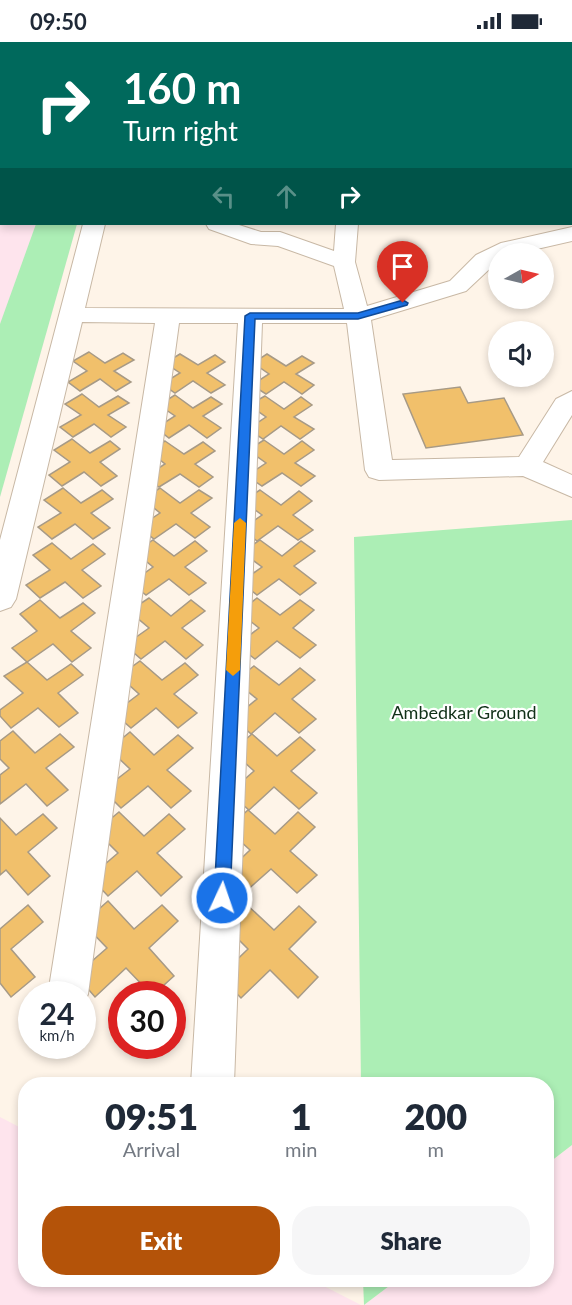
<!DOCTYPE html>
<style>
body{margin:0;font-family:Lato,sans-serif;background:#f6f6f7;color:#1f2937;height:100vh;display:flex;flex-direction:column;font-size:22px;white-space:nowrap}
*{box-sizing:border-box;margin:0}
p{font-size:20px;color:#747a83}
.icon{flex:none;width:33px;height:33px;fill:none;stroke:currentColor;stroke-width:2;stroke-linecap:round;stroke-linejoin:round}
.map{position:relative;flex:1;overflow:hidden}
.panel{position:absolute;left:18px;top:1035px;width:536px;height:210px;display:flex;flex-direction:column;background:#fff;border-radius:24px;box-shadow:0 3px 9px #0003}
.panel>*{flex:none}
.guide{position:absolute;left:0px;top:0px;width:573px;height:183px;box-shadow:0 3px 9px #0003;background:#00695c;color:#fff;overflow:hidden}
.needle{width:39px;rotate:82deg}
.controls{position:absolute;left:488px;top:201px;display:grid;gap:12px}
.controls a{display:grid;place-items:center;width:66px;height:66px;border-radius:50%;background:#fff;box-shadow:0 3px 9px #0003;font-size:30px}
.speed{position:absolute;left:18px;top:939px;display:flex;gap:12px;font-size:30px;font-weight:700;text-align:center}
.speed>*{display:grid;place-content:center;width:78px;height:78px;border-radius:50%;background:#fff;box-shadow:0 3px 9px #0003;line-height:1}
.speed small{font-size:15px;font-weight:400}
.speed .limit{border:9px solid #d22;background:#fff;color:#111}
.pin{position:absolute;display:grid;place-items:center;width:51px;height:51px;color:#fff;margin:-62px -26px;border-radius:50% 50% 50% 0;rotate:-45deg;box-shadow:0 0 6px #0007}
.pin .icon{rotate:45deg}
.me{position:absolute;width:66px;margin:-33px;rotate:3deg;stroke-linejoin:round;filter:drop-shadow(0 0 4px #0008)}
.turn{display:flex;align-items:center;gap:21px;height:126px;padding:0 24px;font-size:27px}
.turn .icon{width:78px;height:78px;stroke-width:2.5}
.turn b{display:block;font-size:42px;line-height:51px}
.lanes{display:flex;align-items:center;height:57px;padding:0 24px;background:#0003;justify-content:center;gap:30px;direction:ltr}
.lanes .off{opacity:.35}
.eta{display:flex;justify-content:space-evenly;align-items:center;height:102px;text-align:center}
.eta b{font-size:36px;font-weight:800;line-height:42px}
.action{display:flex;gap:12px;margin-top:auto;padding:12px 24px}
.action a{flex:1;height:69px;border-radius:24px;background:#b45309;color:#fff;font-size:24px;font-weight:800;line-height:69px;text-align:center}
.action a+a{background:#f6f6f7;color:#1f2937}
.status{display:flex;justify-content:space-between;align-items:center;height:42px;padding:0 30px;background:#fff;direction:ltr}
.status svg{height:16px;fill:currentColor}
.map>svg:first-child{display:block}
</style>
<div class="status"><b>09:50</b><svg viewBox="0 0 49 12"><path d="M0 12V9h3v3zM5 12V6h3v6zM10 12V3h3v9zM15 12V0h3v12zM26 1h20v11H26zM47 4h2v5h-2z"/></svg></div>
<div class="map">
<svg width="572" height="1263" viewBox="0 0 572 1263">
<rect width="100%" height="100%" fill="#fef4e8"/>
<g fill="#fee4ed">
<polygon points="0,79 2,182 77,182 0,455"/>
<polygon points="0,1075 25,1088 26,1238 312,1238 361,1263 0,1263"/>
<polygon points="572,1103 572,1263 364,1263 397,1238 546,1238 546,1123"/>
</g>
<g fill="#aceeb5">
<polygon points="36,182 77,182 0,455 0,282"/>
<polygon points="572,478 572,1103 546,1123 546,1042 361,1042 354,495"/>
<polygon points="363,1238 397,1238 364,1263"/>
</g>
<g fill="#f1c06b" stroke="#a79a86" stroke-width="1.5">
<polygon points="89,310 105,321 123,311 134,318 114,329 131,340 116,349 100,337 80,349 68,340 87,329 73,319"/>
<polygon points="180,312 198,323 215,313 225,320 207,331 225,343 211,351 193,339 175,351 162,342 180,331 165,321"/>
<polygon points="267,312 286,324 302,314 314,321 296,332 314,343 302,352 284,340 266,352 252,343 269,332 253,321"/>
<polygon points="460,345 468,361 504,356 523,393 426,406 403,352"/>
<polygon points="82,352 99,365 118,354 129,361 108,373 126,385 111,395 94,382 73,395 60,385 81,373 65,362"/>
<polygon points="175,353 193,366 211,355 222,362 203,374 221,386 207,396 189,383 169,396 156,386 175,374 159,363"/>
<polygon points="265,354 284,367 301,355 312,363 294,375 314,387 300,397 281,384 263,397 248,387 266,375 249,363"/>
<polygon points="72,397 90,411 110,399 120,407 100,420 117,434 101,444 84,430 62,444 49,433 70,420 54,408"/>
<polygon points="264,398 284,412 302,399 314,408 295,421 315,434 301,444 282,431 262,444 247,434 266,421 248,408"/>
<polygon points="165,399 184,412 203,400 215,409 195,422 213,435 199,445 180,432 159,445 145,435 165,422 149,409"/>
<polygon points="63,446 81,461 102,448 113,457 91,471 110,486 93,497 75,482 52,497 38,485 61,471 44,458"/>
<polygon points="160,446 180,461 199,448 212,456 191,471 210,485 195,496 176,482 154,497 139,485 160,471 143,457"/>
<polygon points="260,448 281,463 299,449 312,459 293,473 313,488 298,498 278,484 257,499 242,487 262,473 243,459"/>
<polygon points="153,498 174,514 195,499 207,509 185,525 206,541 189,553 169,537 146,553 131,541 153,525 135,510"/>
<polygon points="260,498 282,514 301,499 315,509 294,524 316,541 300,553 279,537 257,553 241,540 262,525 242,510"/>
<polygon points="52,501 71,517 93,502 105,512 82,528 101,544 83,556 65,540 40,556 26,543 50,528 33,513"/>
<polygon points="149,556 171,574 191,558 205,569 182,586 203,603 186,617 165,599 141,617 125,603 149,586 129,569"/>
<polygon points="257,556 280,573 300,558 314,568 293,586 316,603 300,616 277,599 255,617 237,603 259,586 239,570"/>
<polygon points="40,558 60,576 83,561 95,571 71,589 91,606 72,620 53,602 27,620 12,606 37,589 20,572"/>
<polygon points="140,619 162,638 185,621 198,633 174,652 197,671 178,686 156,666 131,686 114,671 139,652 119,634"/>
<polygon points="27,620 47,638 71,622 83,633 58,651 78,671 59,685 38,666 11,686 0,674 0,668 23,651 4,634"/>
<polygon points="254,624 279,643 300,626 315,638 292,657 316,677 299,691 275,671 251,692 234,676 257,657 235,639"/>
<polygon points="13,689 35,711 60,692 74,705 46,726 68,748 47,764 26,742 0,762 0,733 9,726 0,717 0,699"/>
<polygon points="130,690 154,713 178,693 193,706 167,728 191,749 171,766 148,744 121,766 103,748 130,727 109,707"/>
<polygon points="252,692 277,714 300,695 315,708 291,729 317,751 299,767 274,745 249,768 229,751 254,729 232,709"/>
<polygon points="248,768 275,792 298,770 315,785 290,809 317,833 297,851 271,827 244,851 224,833 250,808 227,787"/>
<polygon points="119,770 144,794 169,772 185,787 157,811 182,835 161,854 137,829 108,854 90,835 118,811 96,789"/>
<polygon points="43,772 57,786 28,810 50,834 28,853 6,828 0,833 0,776 16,793"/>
<polygon points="108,859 134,887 162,863 178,879 149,906 174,934 154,952 151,952 126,926 95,955 76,933 107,906 83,881"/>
<polygon points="245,861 274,888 299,864 316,880 289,907 318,935 298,956 270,928 241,956 220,934 248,907 223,882"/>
<polygon points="28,863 43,880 11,907 35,935 11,955 0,941 0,887"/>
</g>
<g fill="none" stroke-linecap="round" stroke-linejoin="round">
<defs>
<g id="minor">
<polygon points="92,0 110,0 91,2"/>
<polygon points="355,0 373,0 355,2"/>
<rect x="0" y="57" width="2" height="12"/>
<polygon points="0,165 2,165 0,182"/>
<polygon points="83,182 105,182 85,266 344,267 334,224 278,204 251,202 209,187 206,182 236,182 261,190 280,190 334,209 336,182 358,182 355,220 367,264 450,239 476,213 501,201 572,185 572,199 515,212 498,212 498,219 466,249 371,278 392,418 519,415 556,357 572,349 572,373 543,420 572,433 572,455 523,434 379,438 369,435 365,428 347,281 262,281 234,1042 191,1042 238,281 179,281 88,952 82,966 82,952 48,952 155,281 82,280 16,557 11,565 0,569 0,498"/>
</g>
</defs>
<use href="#minor" stroke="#c8b8a5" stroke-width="2"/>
<use href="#minor" fill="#fff" fill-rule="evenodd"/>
</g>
<polygon fill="#1a73e8" stroke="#114b97" stroke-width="1.5" points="403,258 408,261 407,263 358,277 255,277 230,856 228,861 222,864 217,861 214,856 245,274 250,271 358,271"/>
<polygon fill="#f59e0b" points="240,476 246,481 240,628 233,634 226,628 234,481"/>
<g text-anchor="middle" stroke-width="4.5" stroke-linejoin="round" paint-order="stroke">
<g font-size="18" fill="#113118" stroke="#fff">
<text x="464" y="677">Ambedkar Ground</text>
</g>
</g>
</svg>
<div class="controls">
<a><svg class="needle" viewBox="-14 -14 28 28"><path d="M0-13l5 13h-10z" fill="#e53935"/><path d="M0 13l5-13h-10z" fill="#747a83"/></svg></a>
<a><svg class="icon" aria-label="sound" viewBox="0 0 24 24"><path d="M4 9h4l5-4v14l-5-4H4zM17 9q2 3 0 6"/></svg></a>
</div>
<div class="speed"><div>24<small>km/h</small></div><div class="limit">30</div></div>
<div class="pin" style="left:403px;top:261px;background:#d93025"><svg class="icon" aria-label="arrive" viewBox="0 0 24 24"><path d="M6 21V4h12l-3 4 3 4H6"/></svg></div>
<svg class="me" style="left:222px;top:856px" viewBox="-20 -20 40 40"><circle r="17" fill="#1a73e8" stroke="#fff" stroke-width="3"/><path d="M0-11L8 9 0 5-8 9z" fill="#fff"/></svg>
<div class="guide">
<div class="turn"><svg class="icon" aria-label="right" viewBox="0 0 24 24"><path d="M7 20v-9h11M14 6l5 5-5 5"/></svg><div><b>160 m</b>Turn right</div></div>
<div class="lanes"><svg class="icon off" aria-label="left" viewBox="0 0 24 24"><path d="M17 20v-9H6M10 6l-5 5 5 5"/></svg><svg class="icon off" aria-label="ahead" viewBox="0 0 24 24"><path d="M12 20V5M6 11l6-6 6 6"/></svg><svg class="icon" aria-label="right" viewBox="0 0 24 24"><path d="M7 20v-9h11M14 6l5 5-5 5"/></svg></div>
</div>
<section class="panel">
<div class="eta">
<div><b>09:51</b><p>Arrival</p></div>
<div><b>1</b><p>min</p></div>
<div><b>200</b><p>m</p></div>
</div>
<div class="action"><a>Exit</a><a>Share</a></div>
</section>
</div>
